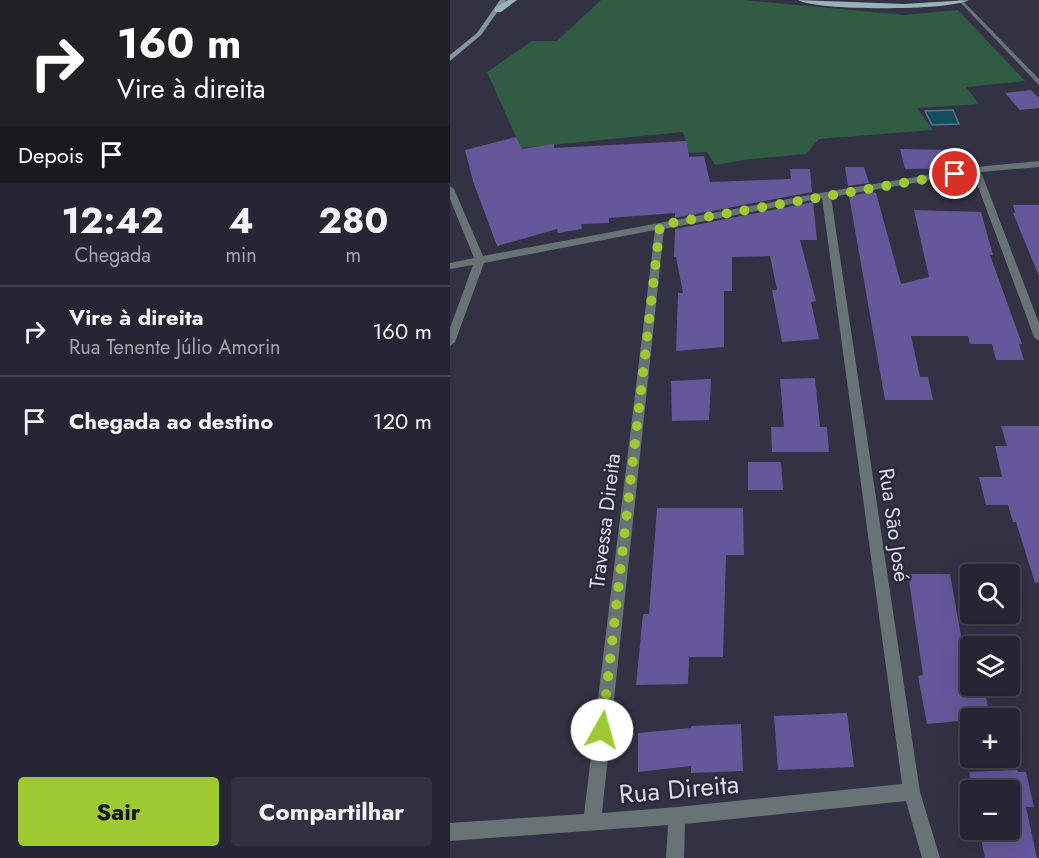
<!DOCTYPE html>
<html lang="pt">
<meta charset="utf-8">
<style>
body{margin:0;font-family:Jost,sans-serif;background:#32313f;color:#f1f3f6;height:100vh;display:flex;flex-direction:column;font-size:22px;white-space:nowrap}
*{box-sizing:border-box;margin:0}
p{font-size:20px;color:#a4a5ac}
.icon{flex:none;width:33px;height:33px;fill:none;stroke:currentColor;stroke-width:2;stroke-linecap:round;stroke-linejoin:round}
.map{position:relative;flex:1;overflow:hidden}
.details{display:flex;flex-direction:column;background:#262533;width:450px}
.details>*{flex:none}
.hud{background:#202124;color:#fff;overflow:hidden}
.tools{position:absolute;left:510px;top:564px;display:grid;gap:12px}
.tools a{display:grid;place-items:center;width:60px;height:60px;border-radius:6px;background:#262533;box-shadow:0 6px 24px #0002,0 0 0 2px #42424e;font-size:30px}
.pin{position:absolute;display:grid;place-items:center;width:51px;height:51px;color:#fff;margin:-26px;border:3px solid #fff;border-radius:50%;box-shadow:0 2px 6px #0007}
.me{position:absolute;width:66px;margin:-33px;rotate:7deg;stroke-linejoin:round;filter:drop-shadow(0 0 4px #0008)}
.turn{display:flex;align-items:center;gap:21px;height:126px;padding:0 18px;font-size:27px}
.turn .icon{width:78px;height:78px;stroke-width:2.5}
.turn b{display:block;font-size:42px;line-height:51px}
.then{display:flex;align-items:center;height:57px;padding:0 18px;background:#0003;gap:12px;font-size:22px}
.eta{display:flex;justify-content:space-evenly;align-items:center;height:102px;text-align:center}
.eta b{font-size:36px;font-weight:700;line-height:42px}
.action{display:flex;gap:12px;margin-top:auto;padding:12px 18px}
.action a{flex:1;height:69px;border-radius:6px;background:#9dca31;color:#111;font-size:24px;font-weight:700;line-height:69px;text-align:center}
.action a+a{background:#32313f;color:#f1f3f6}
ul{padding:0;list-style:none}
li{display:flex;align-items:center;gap:18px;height:90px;padding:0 18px;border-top:2px solid #42424e}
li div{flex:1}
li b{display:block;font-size:22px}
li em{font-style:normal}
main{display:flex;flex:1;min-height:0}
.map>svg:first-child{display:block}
</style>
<main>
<section class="details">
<div class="hud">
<div class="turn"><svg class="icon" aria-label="right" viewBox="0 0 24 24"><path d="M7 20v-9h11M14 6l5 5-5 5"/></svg><div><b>160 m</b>Vire à direita</div></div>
<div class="then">Depois<svg class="icon" aria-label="arrive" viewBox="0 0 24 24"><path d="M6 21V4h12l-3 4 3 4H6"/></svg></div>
</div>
<div class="eta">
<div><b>12:42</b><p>Chegada</p></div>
<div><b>4</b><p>min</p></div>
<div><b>280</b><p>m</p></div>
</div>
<ul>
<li><svg class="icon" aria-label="right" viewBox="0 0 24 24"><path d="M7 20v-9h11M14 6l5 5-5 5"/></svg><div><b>Vire à direita</b><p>Rua Tenente Júlio Amorin</p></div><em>160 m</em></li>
<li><svg class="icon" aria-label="arrive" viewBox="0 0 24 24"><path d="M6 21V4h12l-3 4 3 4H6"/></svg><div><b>Chegada ao destino</b></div><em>120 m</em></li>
</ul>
<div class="action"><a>Sair</a><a>Compartilhar</a></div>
</section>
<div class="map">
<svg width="589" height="858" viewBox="0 0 589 858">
<rect width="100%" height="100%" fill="#333144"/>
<polygon fill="#2f5c43" points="151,0 293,0 455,15 508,10 575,81 516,87 529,104 467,108 483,130 369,139 356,154 300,159 265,165 257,152 239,153 233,132 71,148 37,72 82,41 107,41"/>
<polygon fill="#144e5e" stroke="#507987" stroke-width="1.5" points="503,110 509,124 482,125 475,111"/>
<g fill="#64589b">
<polygon points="581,90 589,98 589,108 570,110 555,93"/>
<polygon points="66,137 72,149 104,144 104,148 237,141 239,157 254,156 260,182 341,179 340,169 360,169 362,192 225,218 225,213 159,218 159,223 131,224 132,229 108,233 107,229 47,246 23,181 15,150"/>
<polygon points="450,149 499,150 504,168 455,169"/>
<polygon points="395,167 414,167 419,183 398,186"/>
<polygon points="422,192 426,193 451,284 479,277 464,210 531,212 543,255 540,255 572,344 569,344 574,360 546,360 542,344 520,344 518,336 461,336 470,377 478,377 483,400 435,400 399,196"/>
<polygon points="363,202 367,240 350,240 366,301 361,302 369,339 332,342 322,290 327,290 320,256 282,257 282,291 274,291 274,347 226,351 228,293 233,293 226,257 224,257 225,229"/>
<polygon points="563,205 589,205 589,276 563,213 565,213"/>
<polygon points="365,378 370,427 377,427 379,452 322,452 321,427 334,427 330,379"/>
<polygon points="261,379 259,420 222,421 221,381"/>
<polygon points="551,426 589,426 589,582 585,583 566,522 563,522 558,505 536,505 529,477 552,477 545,446 557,446"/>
<polygon points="298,462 331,462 333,490 298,490"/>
<polygon points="207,508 293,508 294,555 276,555 273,657 239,657 238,684 186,685 193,614 199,614"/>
<polygon points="458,574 500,574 520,686 533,686 541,718 477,724 468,676 473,675"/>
<polygon points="397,713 404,767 328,770 324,716"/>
<polygon points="291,724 293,771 241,773 241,766 188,772 188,733 241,728 241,726"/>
<polygon points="567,770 568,772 576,772 584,807 576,807 587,858 535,858 529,830 560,830 560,790 523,790 519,772"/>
</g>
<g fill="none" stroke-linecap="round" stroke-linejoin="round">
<g fill="#677375" fill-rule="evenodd">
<polygon points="508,0 512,0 589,79 589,85"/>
<path d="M589 161V167L531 172 589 323V341L584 337 523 173 381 197 470 792 490 858H472L456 801 235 824 234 858H216L218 825 0 841V823L134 814 205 230 34 263 5 342 0 346V328L23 265 0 269V263L24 258 0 199V186L4 189 33 256 376 192 526 167ZM372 198 452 784 227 807 152 813 214 229Z"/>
</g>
<polygon fill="#83979a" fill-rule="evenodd" points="50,0 56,0 31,35 0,61 0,55 27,33"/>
<g fill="#98b2b6" fill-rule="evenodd">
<polygon points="58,0 67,0 51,12 45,12 45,8"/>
<path d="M348 0 454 4 519 0C500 11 365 11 348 0Z"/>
</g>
</g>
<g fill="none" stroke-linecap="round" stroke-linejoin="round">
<polyline stroke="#9dca31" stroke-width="10" stroke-dasharray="0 18" points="152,730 210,225 505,174"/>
</g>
<g text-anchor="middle" stroke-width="4.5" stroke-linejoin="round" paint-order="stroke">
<g font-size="21" fill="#dddce8" stroke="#29273a">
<text transform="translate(155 521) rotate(-83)" y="7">Travessa Direita</text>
<text transform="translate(444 525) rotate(82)" y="7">Rua São José</text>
</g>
<g font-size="26" fill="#dddce8" stroke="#29273a">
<text transform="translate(229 789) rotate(-5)" y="9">Rua Direita</text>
</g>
</g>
</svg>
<div class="tools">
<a><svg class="icon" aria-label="search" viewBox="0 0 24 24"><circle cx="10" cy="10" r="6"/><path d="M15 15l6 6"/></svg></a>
<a><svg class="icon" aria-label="layers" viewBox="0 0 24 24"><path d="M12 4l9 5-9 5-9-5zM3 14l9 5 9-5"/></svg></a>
<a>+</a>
<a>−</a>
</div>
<div class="pin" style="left:505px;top:174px;background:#d93025"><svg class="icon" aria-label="arrive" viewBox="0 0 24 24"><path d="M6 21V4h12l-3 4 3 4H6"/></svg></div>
<svg class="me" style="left:152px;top:730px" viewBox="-20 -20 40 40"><circle r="19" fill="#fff"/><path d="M0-13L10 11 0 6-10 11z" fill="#9dca31"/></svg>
</div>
</main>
